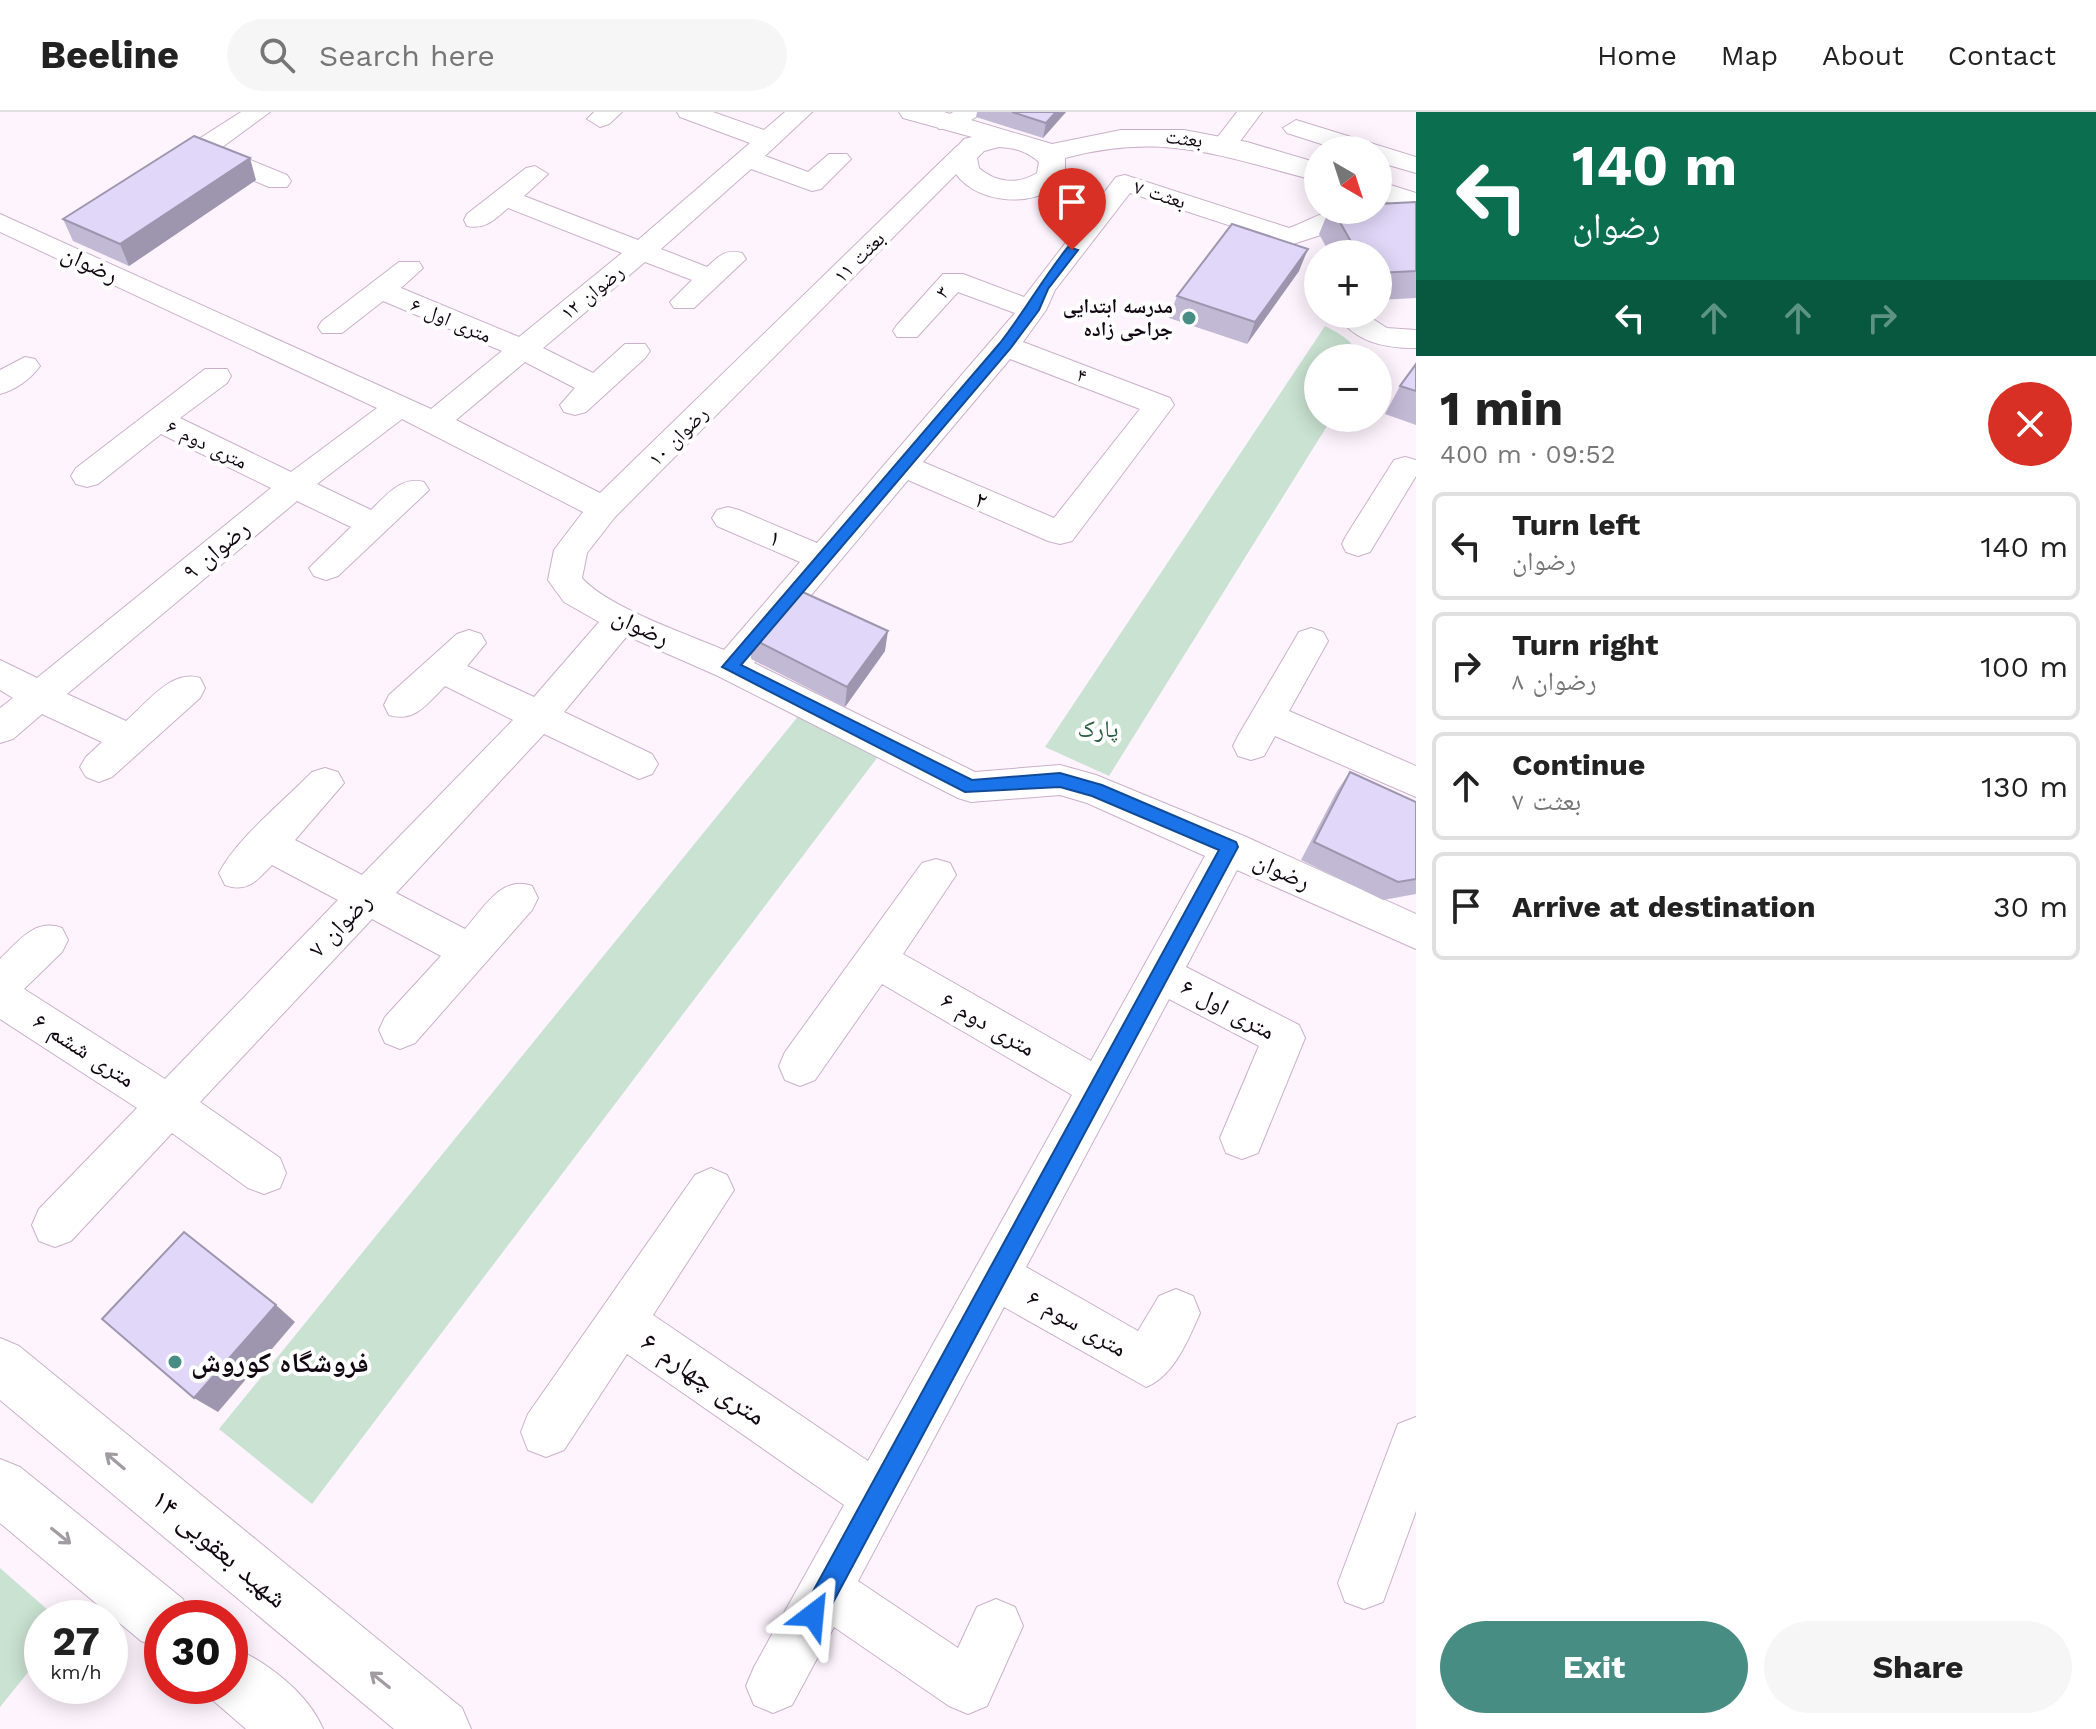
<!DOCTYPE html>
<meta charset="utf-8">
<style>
body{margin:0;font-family:"Work Sans","Noto Naskh Arabic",sans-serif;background:#f6f6f6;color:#222;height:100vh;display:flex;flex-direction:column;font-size:30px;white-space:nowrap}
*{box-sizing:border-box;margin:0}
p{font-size:26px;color:#767676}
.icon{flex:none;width:44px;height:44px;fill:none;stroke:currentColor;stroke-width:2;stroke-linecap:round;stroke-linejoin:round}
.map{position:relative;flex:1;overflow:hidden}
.details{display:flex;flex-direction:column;background:#fff;width:680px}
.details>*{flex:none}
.guide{background:#0b6e4f;color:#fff;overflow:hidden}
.needle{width:52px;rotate:141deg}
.tools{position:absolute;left:1304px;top:24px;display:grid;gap:16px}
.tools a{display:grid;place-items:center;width:88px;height:88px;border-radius:50%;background:#fff;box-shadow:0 4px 20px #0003;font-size:40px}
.speed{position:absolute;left:24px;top:1488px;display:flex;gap:16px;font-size:40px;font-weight:700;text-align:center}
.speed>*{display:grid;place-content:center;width:104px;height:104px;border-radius:50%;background:#fff;box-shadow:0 4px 20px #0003;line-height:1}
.speed small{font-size:20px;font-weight:400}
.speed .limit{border:12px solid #d22;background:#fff;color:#111}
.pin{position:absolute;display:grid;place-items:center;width:68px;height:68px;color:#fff;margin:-82px -34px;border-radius:50% 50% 50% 0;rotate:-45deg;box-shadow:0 0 8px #0007}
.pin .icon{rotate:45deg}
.me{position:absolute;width:88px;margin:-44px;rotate:29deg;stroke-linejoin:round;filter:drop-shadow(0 0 6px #0008)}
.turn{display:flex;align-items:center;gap:28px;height:168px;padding:0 24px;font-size:36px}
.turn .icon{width:104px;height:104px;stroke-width:2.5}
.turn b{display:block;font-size:56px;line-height:68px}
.lanes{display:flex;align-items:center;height:76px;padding:0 24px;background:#0003;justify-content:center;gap:40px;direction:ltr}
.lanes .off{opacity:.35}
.round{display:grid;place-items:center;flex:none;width:84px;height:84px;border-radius:42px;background:#f6f6f6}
.head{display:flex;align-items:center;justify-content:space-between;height:136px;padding:0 24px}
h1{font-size:48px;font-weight:700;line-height:60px}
.action{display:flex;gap:16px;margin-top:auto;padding:16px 24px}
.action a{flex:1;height:92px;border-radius:48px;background:#488d83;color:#fff;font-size:32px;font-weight:700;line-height:92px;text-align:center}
.action a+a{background:#f6f6f6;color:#222}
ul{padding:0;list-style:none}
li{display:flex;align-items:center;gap:24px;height:108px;margin:0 16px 12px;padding:0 8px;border:4px solid #e0e0e0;border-radius:12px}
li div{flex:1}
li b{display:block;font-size:30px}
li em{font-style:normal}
header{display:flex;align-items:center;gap:48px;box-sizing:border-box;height:112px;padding:0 40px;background:#fff;border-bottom:2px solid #e0e0e0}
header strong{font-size:38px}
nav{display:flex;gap:44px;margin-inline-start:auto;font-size:28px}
.search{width:560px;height:72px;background:#f6f6f6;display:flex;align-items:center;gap:20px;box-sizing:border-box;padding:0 28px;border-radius:44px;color:#767676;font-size:30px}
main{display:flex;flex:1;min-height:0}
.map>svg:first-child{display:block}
</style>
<header>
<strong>Beeline</strong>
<div class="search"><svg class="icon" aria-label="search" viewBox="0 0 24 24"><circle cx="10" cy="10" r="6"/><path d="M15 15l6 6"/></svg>Search here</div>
<nav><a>Home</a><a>Map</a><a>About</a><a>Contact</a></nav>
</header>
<main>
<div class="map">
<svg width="1416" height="1617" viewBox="0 0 1416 1617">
<rect width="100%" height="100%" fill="#fef4fe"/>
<g fill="#c9e2d1">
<path d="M1325 214C1340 222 1355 229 1358 246H1318V306H1332L1109 664 1045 635Z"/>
<polygon points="800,602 880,642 312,1392 219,1317"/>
<polygon points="0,1456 57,1506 42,1506 42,1543 0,1595"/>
</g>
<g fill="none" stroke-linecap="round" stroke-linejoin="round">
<defs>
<g id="minor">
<polygon points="241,0 270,0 221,36 287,63 291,69 287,75 269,75 203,47 173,67 155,67 151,61 155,55"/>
<polygon points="594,0 622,0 609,12 600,15 587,7"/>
<path d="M677 0H713L764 18 785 0H812L765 44 808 60 829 42H847L851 47 821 77 812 79 751 57 661 137 707 155C719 144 725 137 742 141L746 147 694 196H674L670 190 692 168 645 150 543 236 593 261 625 232H645L650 239 645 246 586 300 575 303 564 300 560 293 575 276 525 250 456 308 600 381 957 34 966 31 979 39 615 405 587 441 582 466C607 495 687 522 724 538L800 450 717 414 712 406 717 398 728 395 739 398 817 431 1015 201 958 180 917 225H897L893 219 897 213 943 162H963L1024 185 1116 65 1125 63 1289 116C1319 105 1319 98 1353 98L1330 120 1290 133 1130 81 1055 178 1046 198 1023 230 1170 286 1174 293 1072 429 1060 432 1048 429 908 368 754 551 975 660 1060 653 1096 663 1244 724 1416 802V837L1237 758 1186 855 1299 913 1305 926 1258 1041 1242 1047 1226 1041 1220 1026 1259 934 1169 887 1026 1155 1138 1219 1159 1184 1176 1177 1193 1184 1200 1201C1188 1228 1174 1264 1146 1275L1004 1195 858 1469 958 1536 977 1495 996 1487 1015 1495 1023 1514 987 1594 968 1602 949 1594 834 1515 792 1593 773 1601 754 1593 746 1574 754 1555 844 1393 627 1242 564 1338 546 1345 528 1338 521 1320 528 1302 695 1063 711 1056 727 1063 734 1078 653 1203 868 1349 1072 983 882 872 815 968 800 974 785 968 779 954 785 940 922 751 936 747 950 751 956 763 903 842 1091 949 1205 744 1087 691 1060 683 971 690 958 686 718 564 627 524 564 600 652 642 658 652 652 662 639 667 544 622 396 781 465 817C484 796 501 763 532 774L538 786 532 798 415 931 400 937 385 931 379 918 385 905 441 844 372 807 200 990 280 1046 286 1061 280 1076 264 1082 248 1076 172 1021 71 1129 55 1135 39 1129 32 1113 39 1097 137 996 0 907V847C19 829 35 806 62 816L68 828 62 840 24 877 165 967 338 788 272 753C256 769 248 781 225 773L219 761C237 726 284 689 312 660L325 656 338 660 344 671 295 728 362 763 513 608 445 574C428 591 415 611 389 603L384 593 389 583 457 522 469 518 481 522 486 531 467 554 534 585 599 510 564 490 548 468 554 438 583 400 402 307 317 372 371 398C387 383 401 364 424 370L429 378 338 464 326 468 314 464 309 456 351 415 297 389 67 582 126 609C147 591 171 557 200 566L205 576 200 586 112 665 99 670 86 665 80 655 86 645 102 630 42 602 13 627 0 631V596L13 586 0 578V548L37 566 271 376 161 322 98 372 87 375 76 372 71 364 76 356 205 257H227L231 264 227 271 180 306 291 360 377 296 0 120V102L431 297 502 239 383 189 342 221H322L318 215 322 209 399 150H419L423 156 401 176 519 225 622 141 508 96C495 107 486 118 467 114L464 108 467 102 526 56 535 54 548 62 524 84 638 128 750 31 680 5ZM1010 247 1140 297 1054 406 923 350Z"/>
<polygon points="953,0 984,0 957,17 939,17 935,12"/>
<polygon points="1237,0 1262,0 1235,36 1217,36 1213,31"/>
<polygon points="1296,8 1416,45 1416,61 1378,50 1378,38 1340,38 1287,21 1283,16"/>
<path d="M1336 202H1365L1387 216 1416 218V236C1383 236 1355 230 1336 202Z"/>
<path d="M25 245 35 247 40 254C31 267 15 278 0 282V258Z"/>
<polygon points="1405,345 1416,348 1416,364 1370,440 1358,444 1346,440 1342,432 1346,424 1394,348"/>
<polygon points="1311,516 1323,520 1328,529 1289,599 1416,654 1416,685 1275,624 1264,644 1251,648 1238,644 1233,634 1238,624 1299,520"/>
<polygon points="1416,1305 1416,1399 1383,1490 1364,1497 1345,1490 1338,1471 1398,1312"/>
</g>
<g id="tertiary">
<path d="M899 0H944L1052 32 1121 18H1184L1247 30 1318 51V69C1222 45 1166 19 1065 46V65C1039 103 955 91 949 44L964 27 972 25 903 6ZM999 35C1015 36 1027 39 1039 50L1037 61C1018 73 996 71 979 56L977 46 984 39Z"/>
<polygon points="1378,69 1416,81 1416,99 1378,87"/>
<polygon points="0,1226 19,1234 462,1596 471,1617 394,1617 0,1288"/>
<polygon points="0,1347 20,1355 183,1487 190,1506 162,1506 162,1537 141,1529 0,1411"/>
<path d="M230 1534C266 1549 308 1581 323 1617H246L209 1585 204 1574H230Z"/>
</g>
</defs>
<use href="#minor" stroke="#cab0c9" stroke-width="2"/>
<use href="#tertiary" stroke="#cab0c9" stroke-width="2"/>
<use href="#minor" fill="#fff" fill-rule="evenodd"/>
<use href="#tertiary" fill="#fff" fill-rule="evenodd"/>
</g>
<g fill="#c2b9d5">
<polygon points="977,0 1066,0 1043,26 976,5"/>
<polygon points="256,68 129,154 73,129 63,107"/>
<polygon points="1416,90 1416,186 1378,188 1378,142 1330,142 1319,122 1329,98 1378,98"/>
<polygon points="1299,159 1247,232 1169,206 1177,184"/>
<polygon points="1416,252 1416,313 1385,302 1400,274"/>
<polygon points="751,526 885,539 845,595 751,547"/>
<polygon points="1350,660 1416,690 1416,782 1383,788 1301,748 1337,679"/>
</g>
<g fill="#9e96ae">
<polygon points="1056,0 1066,0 1043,26 1046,11"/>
<polygon points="250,46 256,68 129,154 120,132"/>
<polygon points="1308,137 1299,159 1247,232 1255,210"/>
<polygon points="888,519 885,539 845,595 847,575"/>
<polygon points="276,1193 295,1210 218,1300 194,1286"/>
</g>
<g fill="#e1d7f8" stroke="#9e96ae" stroke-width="2">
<polygon points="1012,0 1056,0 1046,11"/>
<polygon points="194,24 250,46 120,132 63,107"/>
<polygon points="1416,90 1416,159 1378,161 1378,142 1358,142 1333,98 1378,98 1378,92"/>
<polygon points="1232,112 1308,137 1255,210 1177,184"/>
<polygon points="1416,252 1416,279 1400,274"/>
<polygon points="794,476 888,519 847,575 751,526"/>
<polygon points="1350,660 1416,690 1416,767 1398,770 1314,730"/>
<polygon points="184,1120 276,1193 194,1286 102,1207"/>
</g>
<defs><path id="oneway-shaft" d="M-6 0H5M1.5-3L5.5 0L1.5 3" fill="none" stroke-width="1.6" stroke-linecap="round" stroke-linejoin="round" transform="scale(2)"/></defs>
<g stroke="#a09ca0">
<use href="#oneway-shaft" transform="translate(115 1349) rotate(-140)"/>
<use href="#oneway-shaft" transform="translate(61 1424) rotate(39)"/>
<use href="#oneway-shaft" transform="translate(380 1568) rotate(-141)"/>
</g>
<path fill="#1a73e8" stroke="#114b97" stroke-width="2" d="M1068 135 1078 138 1048 177 1039 198 1010 237 741 553 972 668 1060 661 1102 673 1236 730 1238 735 822 1511 813 1515 805 1511 801 1503 805 1494 1219 738 1092 684 1060 675 965 680 722 555 1000 231C1025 199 1043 166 1068 135Z"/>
<g fill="#488d83" stroke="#fff" stroke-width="3">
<circle cx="1189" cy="206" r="8"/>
<circle cx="175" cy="1250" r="8"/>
</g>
<g text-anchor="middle" stroke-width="8" stroke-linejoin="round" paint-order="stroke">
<g font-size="20" fill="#110811" stroke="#fff">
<text transform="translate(1184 26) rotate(7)" y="7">بعثت</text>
<text transform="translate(1160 82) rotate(18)" y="7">بعثت ۷</text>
<text transform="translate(859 145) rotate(-45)" y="7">بعثت ۱۱</text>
<text transform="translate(592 180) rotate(-39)" y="7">رضوان ۱۲</text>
<text transform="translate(942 180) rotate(-48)" y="7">۳</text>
<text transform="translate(451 208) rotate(23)" y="7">۶ متری اول</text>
<text transform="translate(1082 263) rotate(21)" y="7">۴</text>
<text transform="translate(678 324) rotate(-45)" y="7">رضوان ۱۰</text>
<text transform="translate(207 332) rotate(26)" y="7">۶ متری دوم</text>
</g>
<g font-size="20" font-weight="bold" fill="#110811" stroke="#fff" text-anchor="end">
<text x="1173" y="201">مدرسه ابتدایی<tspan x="1173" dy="23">جراحی زاده</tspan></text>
</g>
<g font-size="24" fill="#110811" stroke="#fff">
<text transform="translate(90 152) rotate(25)" y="8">رضوان</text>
<text transform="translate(981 388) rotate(23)" y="8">۲</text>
<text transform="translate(775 426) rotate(23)" y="8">۱</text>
<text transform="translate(216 438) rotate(-40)" y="8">رضوان ۹</text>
<text transform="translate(641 515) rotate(25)" y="8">رضوان</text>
<text transform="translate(1282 759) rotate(24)" y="8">رضوان</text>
<text transform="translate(340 813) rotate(-46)" y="8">رضوان ۷</text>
<text transform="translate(1228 897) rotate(28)" y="8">۶ متری اول</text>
<text transform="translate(988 912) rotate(30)" y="8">۶ متری دوم</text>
<text transform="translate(84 938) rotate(33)" y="8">۶ متری ششم</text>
<text transform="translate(1077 1211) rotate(30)" y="8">۶ متری سوم</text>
</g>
<g font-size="24" fill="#295e40" stroke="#fff">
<text x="1098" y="625">پارک</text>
</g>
<g font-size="28" font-weight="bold" fill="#110811" stroke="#fff" text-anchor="start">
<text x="191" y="1260">فروشگاه کوروش</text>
</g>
<g font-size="28" fill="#110811" stroke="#fff">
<text transform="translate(704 1266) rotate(34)" y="10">۶ متری چهارم</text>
<text transform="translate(220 1436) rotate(40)" y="10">شهید بعقوبی ۱۴</text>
</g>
</g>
</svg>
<div class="tools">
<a><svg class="needle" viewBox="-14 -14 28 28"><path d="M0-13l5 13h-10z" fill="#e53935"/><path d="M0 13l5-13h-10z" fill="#767676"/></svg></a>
<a>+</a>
<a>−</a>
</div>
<div class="speed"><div>27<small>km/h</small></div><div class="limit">30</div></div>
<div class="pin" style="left:1072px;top:138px;background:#d93025"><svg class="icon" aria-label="arrive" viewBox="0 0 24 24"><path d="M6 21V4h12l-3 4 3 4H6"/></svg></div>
<svg class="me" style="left:813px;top:1503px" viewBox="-20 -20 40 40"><path d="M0-17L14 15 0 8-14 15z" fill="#1a73e8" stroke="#fff" stroke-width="4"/></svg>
</div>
<section class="details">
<div class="guide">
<div class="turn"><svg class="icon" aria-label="left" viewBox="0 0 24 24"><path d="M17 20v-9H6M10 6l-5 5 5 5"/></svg><div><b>140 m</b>رضوان</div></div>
<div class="lanes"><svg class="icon" aria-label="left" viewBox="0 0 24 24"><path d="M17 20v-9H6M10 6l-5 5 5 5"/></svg><svg class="icon off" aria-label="ahead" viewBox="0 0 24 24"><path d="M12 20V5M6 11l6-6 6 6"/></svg><svg class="icon off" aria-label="ahead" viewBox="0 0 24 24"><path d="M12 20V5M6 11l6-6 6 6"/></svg><svg class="icon off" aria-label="right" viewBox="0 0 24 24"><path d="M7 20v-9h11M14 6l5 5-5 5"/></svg></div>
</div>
<div class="head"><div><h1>1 min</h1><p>400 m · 09:52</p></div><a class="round" style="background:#d93025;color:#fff"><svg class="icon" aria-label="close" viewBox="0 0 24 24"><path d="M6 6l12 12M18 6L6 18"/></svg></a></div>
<ul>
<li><svg class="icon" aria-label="left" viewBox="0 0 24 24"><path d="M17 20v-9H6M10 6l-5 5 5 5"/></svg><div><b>Turn left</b><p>رضوان</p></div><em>140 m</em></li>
<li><svg class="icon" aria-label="right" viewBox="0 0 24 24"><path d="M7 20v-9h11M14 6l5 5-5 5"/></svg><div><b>Turn right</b><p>رضوان ۸</p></div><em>100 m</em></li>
<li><svg class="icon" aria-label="ahead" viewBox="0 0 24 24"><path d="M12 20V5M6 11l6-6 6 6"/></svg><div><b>Continue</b><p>بعثت ۷</p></div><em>130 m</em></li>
<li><svg class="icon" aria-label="arrive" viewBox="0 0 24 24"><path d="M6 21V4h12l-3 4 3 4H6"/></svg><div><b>Arrive at destination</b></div><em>30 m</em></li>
</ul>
<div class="action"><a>Exit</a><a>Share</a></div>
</section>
</main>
